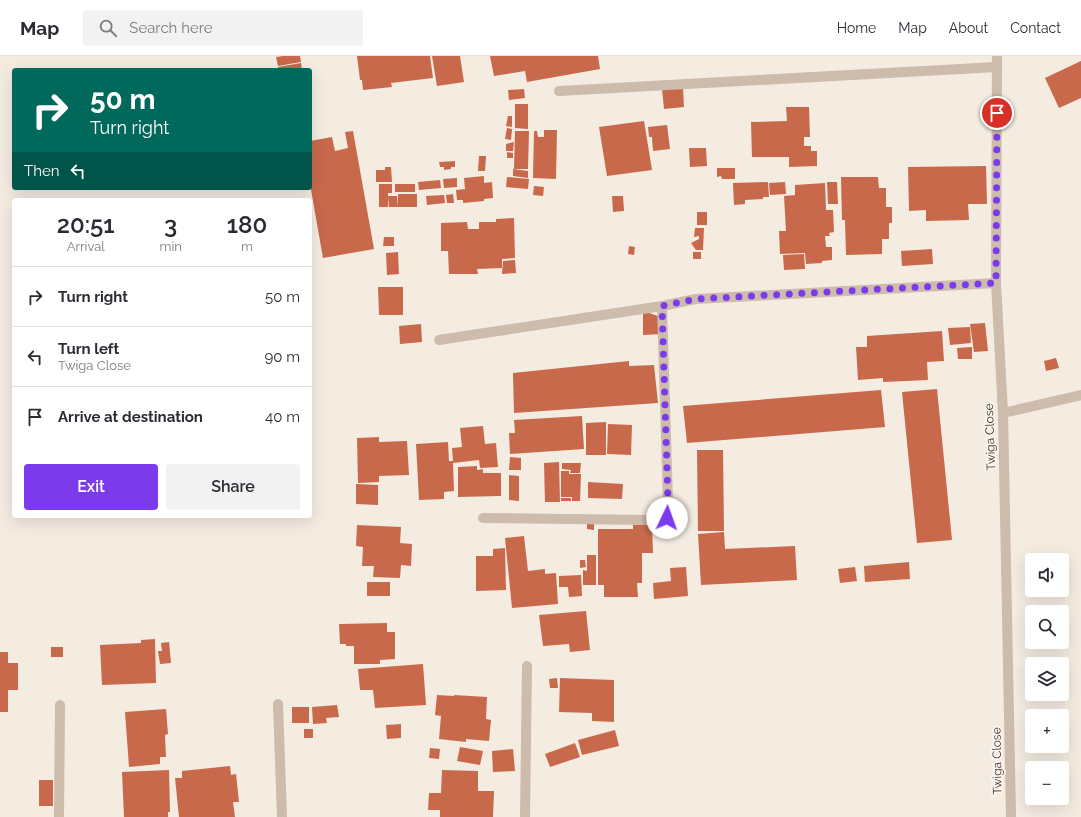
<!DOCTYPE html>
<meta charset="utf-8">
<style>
body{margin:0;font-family:Raleway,sans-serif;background:#f2f2f3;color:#2b2b33;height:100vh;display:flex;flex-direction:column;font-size:15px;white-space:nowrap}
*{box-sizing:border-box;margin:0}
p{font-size:13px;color:#7c7c81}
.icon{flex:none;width:22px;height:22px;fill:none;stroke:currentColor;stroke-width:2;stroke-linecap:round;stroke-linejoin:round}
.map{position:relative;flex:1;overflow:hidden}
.drawer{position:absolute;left:12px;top:142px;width:300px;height:320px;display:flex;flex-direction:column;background:#fff;border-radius:4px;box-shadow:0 4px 16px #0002}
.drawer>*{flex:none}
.guide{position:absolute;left:12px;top:12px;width:300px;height:122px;border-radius:4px;box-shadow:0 4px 16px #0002;background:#00695c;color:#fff;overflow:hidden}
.buttons{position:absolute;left:1025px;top:497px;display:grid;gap:8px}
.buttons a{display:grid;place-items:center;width:44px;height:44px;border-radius:4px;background:#fff;box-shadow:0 4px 16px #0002;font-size:20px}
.pin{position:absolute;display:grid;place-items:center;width:34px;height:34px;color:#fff;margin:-17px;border:2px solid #fff;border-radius:50%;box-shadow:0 1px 4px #0007}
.me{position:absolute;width:44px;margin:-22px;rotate:3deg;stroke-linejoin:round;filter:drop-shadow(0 0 3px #0008)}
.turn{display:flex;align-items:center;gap:14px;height:84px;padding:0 12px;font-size:18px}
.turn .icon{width:52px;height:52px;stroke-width:2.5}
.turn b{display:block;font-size:28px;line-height:34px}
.then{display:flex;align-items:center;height:38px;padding:0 12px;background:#0003;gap:8px;font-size:15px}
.eta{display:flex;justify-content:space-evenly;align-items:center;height:68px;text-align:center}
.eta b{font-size:24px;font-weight:600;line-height:28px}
.button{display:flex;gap:8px;margin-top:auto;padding:8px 12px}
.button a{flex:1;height:46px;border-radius:4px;background:#7c3aed;color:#fff;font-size:16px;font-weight:600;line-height:46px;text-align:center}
.button a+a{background:#f2f2f3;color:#2b2b33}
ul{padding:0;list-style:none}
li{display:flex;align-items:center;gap:12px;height:60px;padding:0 12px;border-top:1px solid #e1e1e2}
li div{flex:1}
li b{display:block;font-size:15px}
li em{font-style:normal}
header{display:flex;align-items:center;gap:24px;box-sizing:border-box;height:56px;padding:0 20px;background:#fff;border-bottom:1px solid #e1e1e2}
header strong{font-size:19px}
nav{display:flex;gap:22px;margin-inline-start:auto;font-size:14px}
.search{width:280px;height:36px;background:#f2f2f3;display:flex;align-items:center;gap:10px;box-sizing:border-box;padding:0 14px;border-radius:4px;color:#7c7c81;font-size:15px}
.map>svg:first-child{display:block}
</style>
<header>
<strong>Map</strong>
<div class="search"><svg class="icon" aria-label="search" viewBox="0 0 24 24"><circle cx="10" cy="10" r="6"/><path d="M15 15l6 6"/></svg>Search here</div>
<nav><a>Home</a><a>Map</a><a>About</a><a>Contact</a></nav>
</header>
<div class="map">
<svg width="1081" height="761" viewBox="0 0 1081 761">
<rect width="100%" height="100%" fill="#f4ebe1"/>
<g fill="#c8694b">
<polygon points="283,0 300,0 301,6 278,10 276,1"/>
<polygon points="357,0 430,0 433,22 391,27 392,31 363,34 362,24 360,24"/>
<polygon points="432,0 460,0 464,26 437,30"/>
<polygon points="490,0 598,0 600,13 527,26 525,15 494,20"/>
<polygon points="1081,5 1081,42 1059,52 1045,22"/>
<polygon points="301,7 302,14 278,14 278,11"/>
<polygon points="683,31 684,51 664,53 662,33"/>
<polygon points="524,33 525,42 509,44 508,34"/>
<polygon points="515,48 528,48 528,73 515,72"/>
<polygon points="786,51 809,51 810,81 804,81 804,90 811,90 811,95 817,95 817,110 789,111 789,101 752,101 751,66 787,65"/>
<polygon points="508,60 512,60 512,71 506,70"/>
<polygon points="644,65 652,114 607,120 599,71"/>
<polygon points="667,69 670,93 653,95 652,81 649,81 648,71"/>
<polygon points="507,72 512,73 511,84 505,83"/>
<polygon points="544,74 557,74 556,123 533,122 534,75 537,75 538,81 544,81"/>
<polygon points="353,75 374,193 323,202 310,128 310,85 332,81 335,95 348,92 345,76"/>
<polygon points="515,75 529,75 528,113 514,113"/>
<polygon points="514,86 513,95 506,95 506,88"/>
<polygon points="689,92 706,92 707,110 690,111"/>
<polygon points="507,96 513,97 513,102 507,102"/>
<polygon points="479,100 486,100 485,115 478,115"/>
<polygon points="455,105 455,111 451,111 451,113 444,114 444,111 440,111 439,106"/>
<polygon points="986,110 987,148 968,148 969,164 926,165 926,154 909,155 908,111"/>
<polygon points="385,111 391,111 392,126 376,126 376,114 385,114"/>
<polygon points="717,112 735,112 735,123 722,123 721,120 717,121"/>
<polygon points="513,113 528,115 528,122 513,120"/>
<polygon points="484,120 484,127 492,126 493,142 484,143 484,145 463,147 463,144 457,144 456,134 465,133 464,122"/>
<polygon points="507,121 529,123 528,133 506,131"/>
<polygon points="841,121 878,121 879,132 886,132 886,151 892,151 892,167 889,167 889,183 882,183 882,198 846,199 845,164 842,164"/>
<polygon points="457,122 457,131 444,132 443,123"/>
<polygon points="440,124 441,132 419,134 418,126"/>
<polygon points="768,126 769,141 763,141 763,143 745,144 745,148 734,149 733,127"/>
<polygon points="785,126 786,138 770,139 769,127"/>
<polygon points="827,126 837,126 838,148 828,148"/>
<polygon points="825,127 826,154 833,154 834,176 829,177 830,180 825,180 826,191 832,191 832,204 822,205 822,207 806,208 805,197 780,198 779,175 786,175 784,140 795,139 795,129"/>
<polygon points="379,128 392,128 392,137 388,137 388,136 388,151 379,151"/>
<rect x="395" y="128" width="20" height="8"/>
<polygon points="534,130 544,131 543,140 533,139"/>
<rect x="398" y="138" width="19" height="13"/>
<polygon points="453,138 454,147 447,147 446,139"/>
<polygon points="444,139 445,147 427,149 426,140"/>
<polygon points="388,140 397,140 398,151 389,151"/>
<polygon points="612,140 623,140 624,155 613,156"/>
<rect x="697" y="156" width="10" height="13"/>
<polygon points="514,162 515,202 502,203 502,212 477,213 478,218 449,218 448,195 441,195 441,167 467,166 468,173 479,173 479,166 496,166 496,163"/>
<polygon points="695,172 704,172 703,194 696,194 691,187 699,183 699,180 694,181"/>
<polygon points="384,181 394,181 394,190 383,190"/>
<polygon points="629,190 635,191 634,199 628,198"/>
<polygon points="932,193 933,208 902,210 901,195"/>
<polygon points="398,196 399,218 387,219 386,197"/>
<rect x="693" y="196" width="8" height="7"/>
<polygon points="804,198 805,213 784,214 783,199"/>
<polygon points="515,204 516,217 502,218 503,205"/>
<polygon points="378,231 403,231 403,259 379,259"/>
<polygon points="643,255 661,261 662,278 643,279"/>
<polygon points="985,267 988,295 974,296 970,268"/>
<polygon points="421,268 422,286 400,288 399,270"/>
<polygon points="970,271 971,287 950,289 948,272"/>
<polygon points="942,275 944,305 927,306 928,324 883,326 883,322 858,324 856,291 867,291 867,280"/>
<polygon points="972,291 972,303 958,303 957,292"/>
<polygon points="1056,302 1059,312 1046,315 1044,305"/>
<polygon points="629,305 629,310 654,309 658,347 514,357 513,317"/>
<polygon points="937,333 952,484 917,487 902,336"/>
<polygon points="881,334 885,371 687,387 683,350"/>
<polygon points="582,360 584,393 510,398 509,377 515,377 514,364"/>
<polygon points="606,366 606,399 586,399 586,367"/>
<polygon points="608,368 632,369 631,399 607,398"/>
<polygon points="483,370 485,388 496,387 498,411 480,412 479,404 453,407 454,435 444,436 444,443 419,444 416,388 448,386 449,405 453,405 452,392 462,391 460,372"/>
<polygon points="379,381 379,386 407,385 409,419 379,420 379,426 358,427 357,382"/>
<polygon points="697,394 723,394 724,475 698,475"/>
<polygon points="510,401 521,402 521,414 509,414"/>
<polygon points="559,406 560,446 545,446 544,407"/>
<polygon points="562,407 581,407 580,417 570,417 571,414 562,413"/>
<polygon points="477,410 477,414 483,413 483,417 501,417 501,440 458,441 458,411"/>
<polygon points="561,415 569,415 569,418 581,418 580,445 572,445 572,441 561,441"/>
<polygon points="509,419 519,420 519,445 509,444"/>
<polygon points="588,426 623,428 622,443 588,442"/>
<polygon points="356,428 378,429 378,449 356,448"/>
<rect x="561" y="442" width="10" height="3"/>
<polygon points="587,467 594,468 594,474 587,473"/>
<polygon points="652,468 653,497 642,497 642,527 637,527 638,541 604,541 604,529 598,529 598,473 633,473 633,469"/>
<polygon points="357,469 401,471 400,487 412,488 411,510 401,509 400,522 373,521 374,510 362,510 363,491 356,490"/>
<polygon points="724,476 725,493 795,490 797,524 701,529 698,478"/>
<polygon points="524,480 528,515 545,513 545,518 556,517 558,548 512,552 505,482"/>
<polygon points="505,492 506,534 476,535 476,500 493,500 493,493"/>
<polygon points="587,499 596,499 596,529 583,529 583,514 587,515"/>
<polygon points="580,504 585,504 586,511 580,512"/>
<polygon points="909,506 910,523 865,526 864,510"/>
<polygon points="686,511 688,540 654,543 653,527 671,525 670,512"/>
<polygon points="855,511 857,525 840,527 838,513"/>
<polygon points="581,519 582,540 569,541 568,531 559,531 559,520"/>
<rect x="367" y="526" width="23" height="14"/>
<polygon points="586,555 590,594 570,596 569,588 543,590 539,559"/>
<polygon points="387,567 387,576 395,576 395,603 380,604 380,608 354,608 354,590 346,590 346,588 340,588 339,568"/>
<polygon points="155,583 156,627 102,629 100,589 141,587 141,584"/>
<polygon points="169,586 171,607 160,608 158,595 162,595 161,587"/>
<rect x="51" y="591" width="12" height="10"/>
<polygon points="0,596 8,596 8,607 18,607 18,634 8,634 8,656 0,656"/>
<polygon points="423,608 426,649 375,652 373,634 360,634 358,613"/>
<polygon points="557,622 558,632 550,632 549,623"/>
<polygon points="560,622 614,624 614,666 592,665 592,657 559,656"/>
<polygon points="437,639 454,640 454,639 487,641 486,663 491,664 489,685 466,683 466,686 439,683 441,660 435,659"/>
<polygon points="337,649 339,661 326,662 327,667 313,668 312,651"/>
<rect x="292" y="651" width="17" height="16"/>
<polygon points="166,653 168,678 165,679 166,701 160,701 160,708 129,711 125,656"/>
<polygon points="401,668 401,682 387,683 386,669"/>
<rect x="304" y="673" width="9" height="9"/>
<polygon points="615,674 619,690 582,699 578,684"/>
<polygon points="575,687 580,701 550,711 545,698"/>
<polygon points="460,691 483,695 480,709 457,705"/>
<polygon points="430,692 440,693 439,703 429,702"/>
<polygon points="513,693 515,715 493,716 492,695"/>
<polygon points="230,710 231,719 236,718 239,746 233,746 235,761 179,761 175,722 182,722 182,715"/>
<polygon points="169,714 170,756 168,756 168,761 124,761 122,716"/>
<polygon points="442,714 478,715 478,735 494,735 493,761 440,761 440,754 428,754 429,737 441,737"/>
<rect x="39" y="724" width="14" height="26"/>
</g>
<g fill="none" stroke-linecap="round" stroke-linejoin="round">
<g stroke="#cdbbac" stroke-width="10">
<polyline points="997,0 996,227 1003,357 1011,761"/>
<polyline points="559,35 997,11"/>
<polyline points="439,284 662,250"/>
<polyline points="1003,357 1081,339"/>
<polyline points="483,462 649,464 667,462 668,446 662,250 696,243 996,227"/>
<polyline points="278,648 282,761"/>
<polyline points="59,761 60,649"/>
<polyline points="525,761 527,610"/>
</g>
</g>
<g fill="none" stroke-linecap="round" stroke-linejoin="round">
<polyline stroke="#7c3aed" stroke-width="7" stroke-dasharray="0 12.6" points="667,462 668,446 662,250 696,243 996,227 997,57"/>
</g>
<g text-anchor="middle" stroke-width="4" stroke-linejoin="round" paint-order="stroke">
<g font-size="12" fill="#3b302b" stroke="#fbf5ee">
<text transform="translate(990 381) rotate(-92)" y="4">Twiga Close</text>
<text transform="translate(997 705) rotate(-91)" y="4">Twiga Close</text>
</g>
</g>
</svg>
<div class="buttons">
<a><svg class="icon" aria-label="sound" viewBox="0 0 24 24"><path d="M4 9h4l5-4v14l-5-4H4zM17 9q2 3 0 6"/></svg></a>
<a><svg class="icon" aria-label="search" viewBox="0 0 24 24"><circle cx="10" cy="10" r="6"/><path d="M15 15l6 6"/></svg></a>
<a><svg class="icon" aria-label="layers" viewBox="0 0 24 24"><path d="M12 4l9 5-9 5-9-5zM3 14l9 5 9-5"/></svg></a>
<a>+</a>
<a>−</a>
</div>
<div class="pin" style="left:997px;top:57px;background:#d93025"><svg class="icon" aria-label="arrive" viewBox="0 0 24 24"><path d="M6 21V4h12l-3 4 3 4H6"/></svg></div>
<svg class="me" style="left:667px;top:462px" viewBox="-20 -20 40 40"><circle r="19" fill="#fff"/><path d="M0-13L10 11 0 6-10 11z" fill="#7c3aed"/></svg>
<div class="guide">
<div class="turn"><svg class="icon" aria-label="right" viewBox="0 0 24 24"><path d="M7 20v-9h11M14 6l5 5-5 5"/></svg><div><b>50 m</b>Turn right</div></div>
<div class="then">Then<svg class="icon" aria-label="left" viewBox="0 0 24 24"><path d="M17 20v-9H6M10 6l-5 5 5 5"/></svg></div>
</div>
<section class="drawer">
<div class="eta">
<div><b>20:51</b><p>Arrival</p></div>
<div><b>3</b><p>min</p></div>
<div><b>180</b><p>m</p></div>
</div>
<ul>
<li><svg class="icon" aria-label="right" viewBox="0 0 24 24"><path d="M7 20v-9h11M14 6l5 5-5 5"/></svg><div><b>Turn right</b></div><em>50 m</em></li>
<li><svg class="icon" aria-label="left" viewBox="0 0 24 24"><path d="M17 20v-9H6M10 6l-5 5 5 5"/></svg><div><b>Turn left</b><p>Twiga Close</p></div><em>90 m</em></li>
<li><svg class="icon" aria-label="arrive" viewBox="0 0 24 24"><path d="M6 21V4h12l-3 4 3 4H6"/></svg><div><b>Arrive at destination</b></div><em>40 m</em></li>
</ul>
<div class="button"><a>Exit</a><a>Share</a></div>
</section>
</div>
